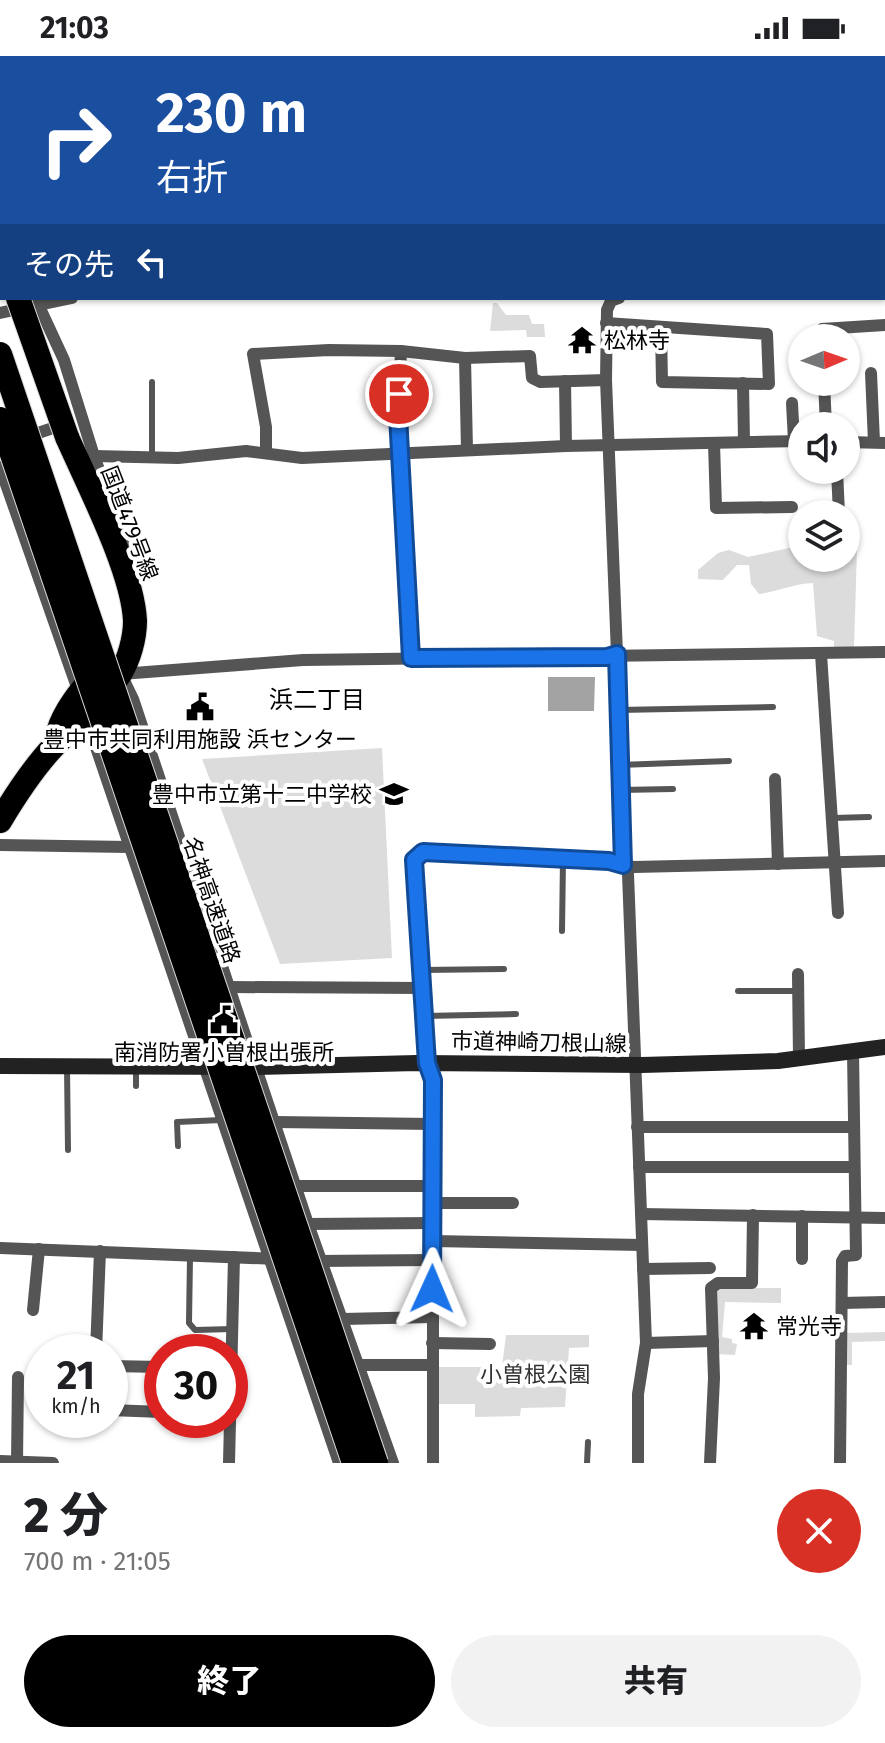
<!DOCTYPE html>
<html lang="ja">
<meta charset="utf-8">
<style>
body{margin:0;font-family:"Fira Sans","Noto Sans JP",sans-serif;background:#f2f2f2;color:#202124;height:100vh;display:flex;flex-direction:column;font-size:30px;white-space:nowrap}
*{box-sizing:border-box;margin:0}
p{font-size:26px;color:#757577}
.icon{flex:none;width:44px;height:44px;fill:none;stroke:currentColor;stroke-width:2;stroke-linecap:round;stroke-linejoin:round}
.map{position:relative;height:1407px;overflow:hidden}
.sheet{display:flex;flex-direction:column;background:#fff;flex:1}
.sheet>*{flex:none}
.banner{position:absolute;left:0px;top:0px;width:886px;height:244px;box-shadow:0 2px 6px #0004;background:#1a4fa0;color:#fff;overflow:hidden}
.needle{width:52px;rotate:88deg}
.buttons{position:absolute;left:788px;top:268px;display:grid;gap:16px}
.buttons a{display:grid;place-items:center;width:72px;height:72px;border-radius:50%;background:#fff;box-shadow:0 2px 6px #0004;font-size:40px}
.speed{position:absolute;left:24px;top:1278px;display:flex;gap:16px;font-size:40px;font-weight:700;text-align:center}
.speed>*{display:grid;place-content:center;width:104px;height:104px;border-radius:50%;background:#fff;box-shadow:0 2px 6px #0004;line-height:1}
.speed small{font-size:20px;font-weight:400}
.speed .limit{border:12px solid #d22;background:#fff;color:#111}
.pin{position:absolute;display:grid;place-items:center;width:68px;height:68px;color:#fff;margin:-34px;border:4px solid #fff;border-radius:50%;box-shadow:0 2px 8px #0007}
.me{position:absolute;width:88px;margin:-44px;rotate:1deg;stroke-linejoin:round;filter:drop-shadow(0 0 6px #0008)}
.turn{display:flex;align-items:center;gap:28px;height:168px;padding:0 24px;font-size:36px}
.turn .icon{width:104px;height:104px;stroke-width:2.5}
.turn b{display:block;font-size:56px;line-height:68px}
.then{display:flex;align-items:center;height:76px;padding:0 24px;background:#0003;gap:16px;font-size:30px}
.round{display:grid;place-items:center;flex:none;width:84px;height:84px;border-radius:42px;background:#f2f2f2}
.summary{display:flex;align-items:center;justify-content:space-between;height:136px;padding:0 24px}
h1{font-size:48px;font-weight:800;line-height:60px}
.cta{display:flex;gap:16px;margin-top:auto;padding:16px 24px}
.cta a{flex:1;height:92px;border-radius:48px;background:#000;color:#fff;font-size:32px;font-weight:800;line-height:92px;text-align:center}
.cta a+a{background:#f2f2f2;color:#202124}
.status{display:flex;justify-content:space-between;align-items:center;height:56px;padding:0 40px;background:#fff;direction:ltr}
.status svg{height:22px;fill:currentColor}
.map>svg:first-child{display:block}
</style>
<div class="status"><b>21:03</b><svg viewBox="0 0 49 12"><path d="M0 12V9h3v3zM5 12V6h3v6zM10 12V3h3v9zM15 12V0h3v12zM26 1h20v11H26zM47 4h2v5h-2z"/></svg></div>
<div class="map">
<svg width="885" height="1407" viewBox="0 0 885 1407">
<rect width="100%" height="100%" fill="#fff"/>
<g fill="#dcdcdc">
<polygon points="493,247 497,247 506,259 529,259 532,268 544,268 545,281 527,281 526,274 490,275"/>
<path d="M846 487 857 493 854 592 834 594V585L817 580 813 527C793 528 779 535 759 538L751 528 749 509H737L723 524 698 523V514L718 497 729 494 748 501 798 490 802 491V502H846Z"/>
<polygon points="382,692 392,902 280,908 202,703"/>
<polygon points="719,1232 781,1232 781,1247 725,1246 722,1281 732,1283 732,1287 737,1288 735,1299 716,1298 714,1237"/>
<polygon points="885,1276 885,1285 852,1286 852,1309 846,1309 845,1277"/>
<polygon points="506,1279 589,1279 589,1291 569,1292 565,1351 521,1352 520,1360 475,1361 475,1348 438,1348 438,1311 502,1311"/>
</g>
<polygon fill="#a3a3a3" points="548,621 595,621 594,655 548,655"/>
<g fill="none" stroke-linecap="round" stroke-linejoin="round">
<polyline stroke="#a3a3a3" stroke-width="22" points="884,196 885,196"/>
<defs>
<g id="highway">
<polyline points="0,141 2,147"/>
<polyline points="0,209 2,213"/>
<path d="M58 676C65 652 85 630 101 611"/>
<path d="M0 765C15 740 33 712 54 690 76 667 102 645 120 618 129 604 135 582 135 565 133 515 88 429 67 381"/>
</g>
</defs>
<use href="#highway" stroke="#dbdbdb" stroke-width="26"/>
<g stroke="#555" stroke-width="6">
<polyline points="58,0 58,2"/>
<polyline points="137,0 137,2"/>
<polyline points="24,2 24,0"/>
<polyline points="152,326 152,401"/>
<polyline points="618,654 773,651"/>
<polyline points="619,709 729,705"/>
<polyline points="620,734 673,733"/>
<polyline points="833,762 869,761"/>
<polyline points="562,875 563,803"/>
<polyline points="422,914 504,913"/>
<polyline points="738,935 798,935"/>
<polyline points="424,960 516,958"/>
<polyline points="67,1011 68,1094"/>
<polyline points="136,1014 136,1030"/>
<polyline points="178,1090 177,1066 221,1064"/>
<polyline points="190,1201 189,1267 195,1274 232,1273"/>
<polyline points="587,1407 588,1386"/>
</g>
<g stroke="#555" stroke-width="12">
<polyline points="252,0 252,2"/>
<polyline points="338,0 339,2"/>
<polyline points="395,0 395,2"/>
<polyline points="426,0 426,2"/>
<polyline points="801,0 801,2"/>
<polyline points="578,2 578,0"/>
<polyline points="729,2 729,0"/>
<polyline points="884,59 885,59"/>
<polyline points="884,109 885,109"/>
<polyline points="0,173 2,173"/>
<polyline points="884,180 885,180"/>
<polyline points="884,215 885,215"/>
<polyline points="619,242 611,245 607,254 606,324 617,598 621,799 628,818 646,1287 638,1338 638,1407"/>
<polyline points="39,250 64,304 94,400 136,515"/>
<polyline points="0,257 72,242"/>
<polyline points="606,267 767,278 769,328 662,326 661,273"/>
<polyline points="822,282 822,273 885,269"/>
<polyline points="401,295 398,359 411,602"/>
<polyline points="465,302 467,394"/>
<polyline points="871,317 874,386"/>
<polyline points="565,325 566,390"/>
<polyline points="824,326 826,370"/>
<polyline points="743,327 744,386"/>
<polyline points="792,347 794,385"/>
<polyline points="26,381 65,368"/>
<polyline points="846,386 885,387"/>
<polyline points="714,387 716,452 792,451"/>
<polyline points="266,397 266,371 253,298 329,294 401,295 465,302 530,300 532,322 540,326 606,324"/>
<polyline points="94,400 178,402 246,395 302,402 566,390 802,385"/>
<polyline points="0,411 79,637"/>
<polyline points="837,414 839,458"/>
<polyline points="821,598 838,857"/>
<polyline points="121,618 133,643 308,1168 393,1407"/>
<polyline points="121,618 303,604 885,596"/>
<polyline points="85,659 339,1407"/>
<polyline points="775,723 778,808"/>
<polyline points="0,789 129,791"/>
<polyline points="798,918 799,1002"/>
<polyline points="230,931 423,932"/>
<polyline points="275,1066 433,1068"/>
<polyline points="637,1071 853,1071"/>
<polyline points="639,1111 853,1111"/>
<polyline points="296,1130 433,1130"/>
<polyline points="433,1147 513,1147"/>
<polyline points="641,1158 885,1162"/>
<polyline points="802,1160 802,1203"/>
<polyline points="308,1168 433,1167"/>
<polyline points="433,1185 642,1189"/>
<polyline points="0,1192 278,1203"/>
<polyline points="316,1205 433,1204"/>
<polyline points="643,1213 710,1212"/>
<polyline points="842,1247 885,1246"/>
<polyline points="33,1254 39,1193"/>
<polyline points="343,1263 432,1261"/>
<polyline points="432,1287 490,1288"/>
<polyline points="646,1287 713,1285"/>
<polyline points="96,1296 100,1195"/>
<polyline points="359,1309 432,1309"/>
<polyline points="110,1310 162,1311"/>
<polyline points="110,1354 162,1356"/>
<polyline points="0,1405 53,1407"/>
<polyline points="17,1406 18,1321"/>
<polyline points="229,1407 234,1201"/>
<polyline points="433,1407 433,1024 427,1007 414,804 423,796 609,805 634,811 885,805"/>
<polyline points="710,1407 714,1322 711,1232 718,1227 752,1227 753,1159"/>
<polyline points="840,1407 842,1205 845,1200 856,1199 853,995"/>
</g>
<g stroke="#222" stroke-width="16">
<polyline points="0,188 2,194"/>
<polyline points="0,1010 257,1011 417,1007 642,1009 778,1005 885,991"/>
</g>
<use href="#highway" stroke="#000" stroke-width="24"/>
<defs>
<g id="highway-bridge">
<polyline points="18,242 67,381"/>
<polyline points="0,298 376,1407"/>
<polyline points="0,363 354,1407"/>
</g>
</defs>
<use href="#highway-bridge" stroke="#dbdbdb" stroke-width="26" stroke-linecap="butt"/>
<use href="#highway-bridge" stroke="#000" stroke-width="24"/>
</g>
<g fill="none" stroke-linecap="round" stroke-linejoin="round">
<defs>
<polyline id="route" points="399,338 398,359 411,602 607,601 617,598 623,809 609,805 423,796 414,804 427,1007 433,1024 432,1233"/>
</defs>
<use href="#route" stroke="#114b97" stroke-width="20"/>
<use href="#route" stroke="#1a73e8" stroke-width="14"/>
</g>
<defs>
<symbol id="temple-bare" viewBox="-9 -9 18 18"><path d="M0-6L5-2H3V0L6.5 2.5H4V6H1.5V3h-3V6H-4V2.5H-6.5L-3 0V-2H-5Z" fill="#000" stroke="#fff" stroke-width="2.5" paint-order="stroke"/></symbol>
<symbol id="civic-bare" viewBox="-9 -9 18 18"><path d="M-.6-6.5H3V-4.5H.6V-3L4-1V1h2V6H-6V1h2V-1L-.6-3ZM-1.2 2.5V6h2.4V2.5Z" fill="#000" stroke="#fff" stroke-width="2.5" paint-order="stroke"/></symbol>
<symbol id="school-bare" viewBox="-9 -9 18 18"><path d="M0-5L7-2L0 1L-7-2ZM-4 1L0 2.5L4 1V4Q0 6-4 4Z" fill="#000" stroke="#fff" stroke-width="2.5" paint-order="stroke"/></symbol>
</defs>
<g fill-rule="evenodd">
<use href="#temple-bare" x="562" y="264" width="40" height="40"/>
<use href="#civic-bare" x="180" y="631" width="40" height="40"/>
<use href="#school-bare" x="374" y="718" width="40" height="40"/>
<use href="#civic-bare" x="204" y="944" width="40" height="40"/>
<use href="#temple-bare" x="734" y="1250" width="40" height="40"/>
</g>
<g text-anchor="middle" stroke-width="8" stroke-linejoin="round" paint-order="stroke">
<g font-size="22" fill="#000" stroke="#fff" text-anchor="start">
<text x="604" y="292">松林寺</text>
<text x="200" y="691" text-anchor="middle">豊中市共同利用施設 浜センター</text>
<text x="372" y="746" text-anchor="end">豊中市立第十二中学校</text>
<text x="224" y="1004" text-anchor="middle">南消防署小曽根出張所</text>
<text x="776" y="1278">常光寺</text>
</g>
<g font-size="22" fill="#000" stroke="#fff">
<text transform="translate(130 467) rotate(69)" y="8">国道479号線</text>
<text transform="translate(212 844) rotate(71)" y="8">名神高速道路</text>
<text transform="translate(539 986) rotate(1)" y="8">市道神崎刀根山線</text>
</g>
<g font-size="22" fill="#333" stroke="#fff">
<text x="535" y="1326">小曽根公園</text>
</g>
<g font-size="24" fill="#000" stroke="#fff">
<text x="317" y="652">浜二丁目</text>
</g>
</g>
</svg>
<div class="buttons">
<a><svg class="needle" viewBox="-14 -14 28 28"><path d="M0-13l5 13h-10z" fill="#e53935"/><path d="M0 13l5-13h-10z" fill="#757577"/></svg></a>
<a><svg class="icon" aria-label="sound" viewBox="0 0 24 24"><path d="M4 9h4l5-4v14l-5-4H4zM17 9q2 3 0 6"/></svg></a>
<a><svg class="icon" aria-label="layers" viewBox="0 0 24 24"><path d="M12 4l9 5-9 5-9-5zM3 14l9 5 9-5"/></svg></a>
</div>
<div class="speed"><div>21<small>km/h</small></div><div class="limit">30</div></div>
<div class="pin" style="left:399px;top:338px;background:#d93025"><svg class="icon" aria-label="arrive" viewBox="0 0 24 24"><path d="M6 21V4h12l-3 4 3 4H6"/></svg></div>
<svg class="me" style="left:432px;top:1233px" viewBox="-20 -20 40 40"><path d="M0-17L14 15 0 8-14 15z" fill="#1a73e8" stroke="#fff" stroke-width="4"/></svg>
<div class="banner">
<div class="turn"><svg class="icon" aria-label="right" viewBox="0 0 24 24"><path d="M7 20v-9h11M14 6l5 5-5 5"/></svg><div><b>230 m</b>右折</div></div>
<div class="then">その先<svg class="icon" aria-label="left" viewBox="0 0 24 24"><path d="M17 20v-9H6M10 6l-5 5 5 5"/></svg></div>
</div>
</div>
<section class="sheet">
<div class="summary"><div><h1>2 分</h1><p>700 m · 21:05</p></div><a class="round" style="background:#d93025;color:#fff"><svg class="icon" aria-label="close" viewBox="0 0 24 24"><path d="M6 6l12 12M18 6L6 18"/></svg></a></div>
<div class="cta"><a>終了</a><a>共有</a></div>
</section>
